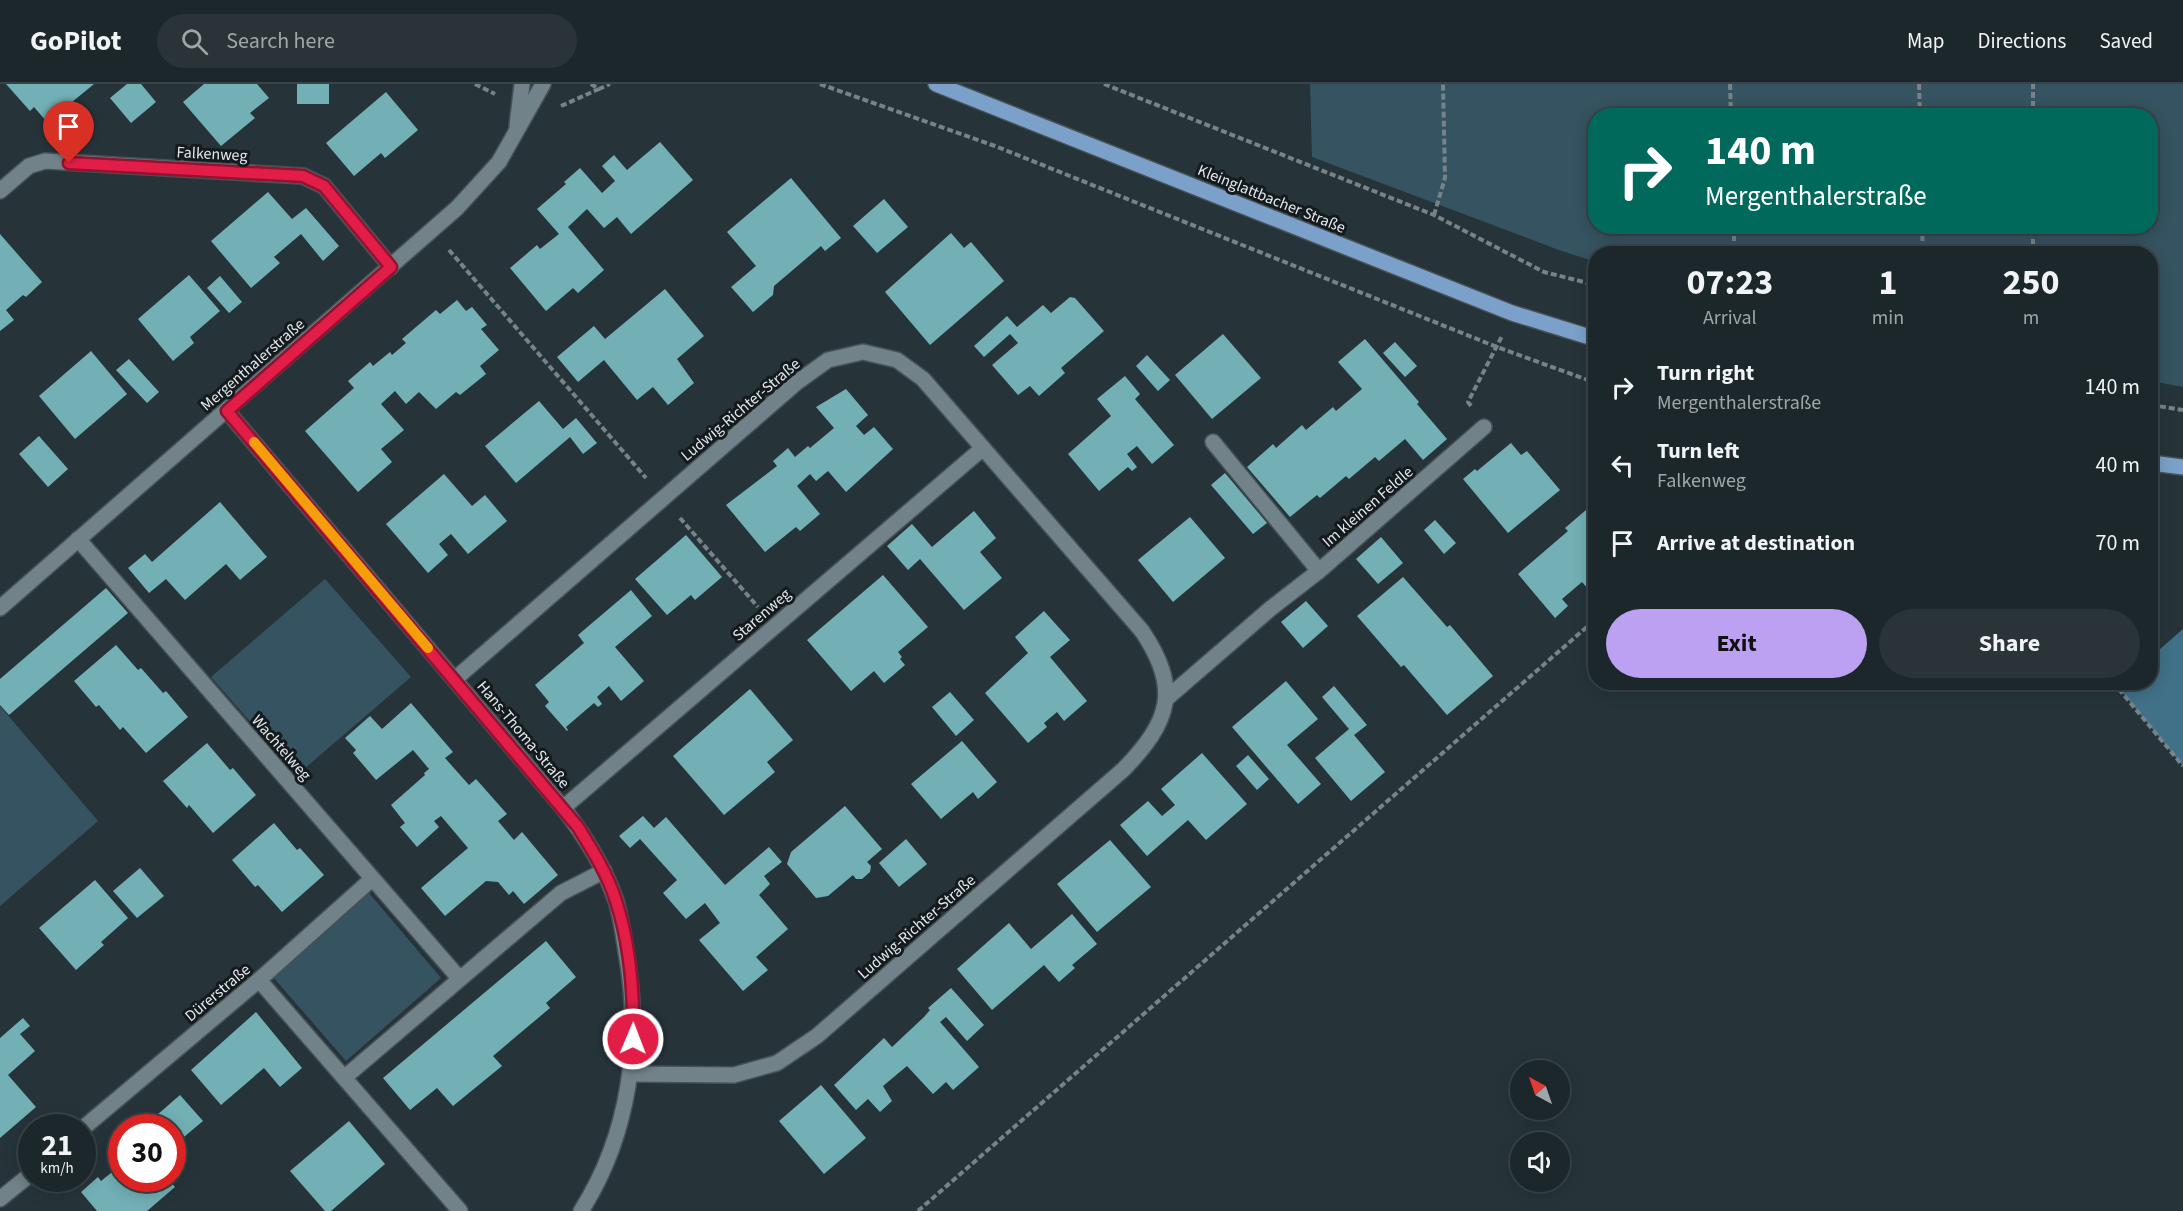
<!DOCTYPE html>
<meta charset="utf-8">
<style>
body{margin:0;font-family:"Source Sans 3",sans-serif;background:#293338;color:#f1f3f6;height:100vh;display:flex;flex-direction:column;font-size:22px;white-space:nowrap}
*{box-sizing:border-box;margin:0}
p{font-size:20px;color:#a0a5a9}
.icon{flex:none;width:33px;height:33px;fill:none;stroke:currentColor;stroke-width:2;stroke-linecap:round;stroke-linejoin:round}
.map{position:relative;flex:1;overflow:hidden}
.sheet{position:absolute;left:1588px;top:162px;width:570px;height:444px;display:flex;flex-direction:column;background:#1c272c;border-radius:24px;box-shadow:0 3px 15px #0003,0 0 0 2px #3a4448}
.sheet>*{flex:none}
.guide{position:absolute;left:1588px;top:24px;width:570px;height:126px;border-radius:24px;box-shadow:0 3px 15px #0003,0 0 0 2px #3a4448;background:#00695c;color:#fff;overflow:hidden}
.needle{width:39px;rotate:320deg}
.controls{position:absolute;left:1510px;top:976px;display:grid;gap:12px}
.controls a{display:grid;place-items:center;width:60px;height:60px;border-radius:50%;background:#1c272c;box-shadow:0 3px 15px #0003,0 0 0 2px #3a4448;font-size:30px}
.speed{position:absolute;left:18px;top:1030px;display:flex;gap:12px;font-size:30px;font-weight:700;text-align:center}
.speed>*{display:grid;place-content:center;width:78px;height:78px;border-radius:50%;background:#1c272c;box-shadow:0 3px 15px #0003,0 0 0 2px #3a4448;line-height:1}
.speed small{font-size:15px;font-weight:400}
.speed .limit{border:9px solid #d22;background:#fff;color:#111}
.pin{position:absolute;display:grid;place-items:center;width:51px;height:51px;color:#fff;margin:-62px -26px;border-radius:50% 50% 50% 0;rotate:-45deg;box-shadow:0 0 6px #0007}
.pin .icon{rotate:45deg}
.me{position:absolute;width:66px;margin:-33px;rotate:1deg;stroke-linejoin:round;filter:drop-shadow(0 0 4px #0008)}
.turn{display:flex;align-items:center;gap:21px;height:126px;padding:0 18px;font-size:27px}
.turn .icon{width:78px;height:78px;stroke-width:2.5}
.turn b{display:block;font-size:42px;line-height:51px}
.eta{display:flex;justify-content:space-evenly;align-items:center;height:102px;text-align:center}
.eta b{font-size:36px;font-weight:700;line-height:42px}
.primary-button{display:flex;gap:12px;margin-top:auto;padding:12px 18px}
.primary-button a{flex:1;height:69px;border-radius:36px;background:#bca0f2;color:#111;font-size:24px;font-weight:700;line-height:69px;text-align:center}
.primary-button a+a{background:#293338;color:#f1f3f6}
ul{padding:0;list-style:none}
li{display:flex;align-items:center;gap:18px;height:78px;padding:0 18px}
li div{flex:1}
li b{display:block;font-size:22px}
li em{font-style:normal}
header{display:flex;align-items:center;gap:36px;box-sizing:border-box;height:84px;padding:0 30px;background:#1c272c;border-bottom:2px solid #3a4448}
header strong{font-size:28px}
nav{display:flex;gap:33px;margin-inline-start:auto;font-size:21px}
.search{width:420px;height:54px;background:#293338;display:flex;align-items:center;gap:15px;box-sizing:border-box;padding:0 21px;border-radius:33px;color:#a0a5a9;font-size:22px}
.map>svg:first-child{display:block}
</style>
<header>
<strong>GoPilot</strong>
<div class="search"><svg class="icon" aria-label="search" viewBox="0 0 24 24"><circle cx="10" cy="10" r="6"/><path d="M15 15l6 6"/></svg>Search here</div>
<nav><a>Map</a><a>Directions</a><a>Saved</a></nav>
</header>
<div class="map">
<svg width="2183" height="1127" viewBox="0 0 2183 1127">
<rect width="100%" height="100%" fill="#26343a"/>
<g fill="#365361" fill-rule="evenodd">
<path d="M1310 0H2183V303L2151 297V170H1596V178L1559 166 1312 73ZM1596 32H2151V142H1596Z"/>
<polygon points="325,495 411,593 297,691 211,593"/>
<polygon points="0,622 98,737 0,822"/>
<polygon points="369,809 441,894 346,977 273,893"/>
</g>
<polygon fill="#407188" points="2183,545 2183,682 2117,602 2121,599 2151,598 2151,573"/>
<g fill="#72b0b5">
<polygon points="6,0 94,0 66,23 71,29 53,45 34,23 30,27"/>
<polygon points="127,0 141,0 156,18 131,39 110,14"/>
<polygon points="204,0 257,0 269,14 250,29 255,34 221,62 183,18"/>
<rect x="297" y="0" width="32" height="20"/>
<polygon points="386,8 418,46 385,74 381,69 354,92 326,59"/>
<polygon points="660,58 693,96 631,150 617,133 604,144 587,125 568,143 604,186 578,209 573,204 546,227 510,184 537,161 540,165 559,150 537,125 566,100 564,98 580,84 602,109 615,97 602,82 614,71 627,86"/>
<polygon points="791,94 841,154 825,167 821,162 774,202 773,211 753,228 731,203 756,182 727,148"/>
<polygon points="268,108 292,135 306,124 339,162 323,177 301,150 274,173 280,179 251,204 211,157"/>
<polygon points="884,115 908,143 877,169 853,142"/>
<polygon points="951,149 964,164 971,158 1004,197 930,261 885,208"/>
<polygon points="0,150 42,198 26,213 23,211 6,226 14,236 0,247"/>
<polygon points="189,191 220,227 190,253 194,259 173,277 138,235"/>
<polygon points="220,192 242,218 229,229 207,204"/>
<polygon points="665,205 704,252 677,275 694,299 668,321 653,303 637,316 604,276 578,298 557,273 594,242 605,255"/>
<polygon points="1070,213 1075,214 1104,247 1061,284 1065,289 1039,312 1030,302 1018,311 992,281 1018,259 1010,250 984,273 974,262 1007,232 1017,243 1043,221 1051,229"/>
<polygon points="457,216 466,227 472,223 487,241 481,245 499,266 480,282 486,290 460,311 456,308 436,325 419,308 406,320 395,307 381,320 404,346 381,365 392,378 358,408 305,347 354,304 348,297 370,278 373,282 390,268 392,271 406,259 402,255 436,226 440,230"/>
<polygon points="1223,250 1261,294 1212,335 1175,291"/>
<polygon points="1365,255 1419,318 1417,320 1447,355 1423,376 1405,355 1379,377 1375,373 1349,395 1346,392 1320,414 1317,411 1290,433 1247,383 1273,360 1276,364 1302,341 1306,346 1333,323 1336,327 1362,305 1338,278"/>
<polygon points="1395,258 1417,282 1405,293 1383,269"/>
<polygon points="91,267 127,310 75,355 39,312"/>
<polygon points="1147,271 1170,296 1158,307 1136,282"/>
<polygon points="129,275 159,308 147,319 116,286"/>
<polygon points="1125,292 1140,310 1135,315 1174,361 1152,380 1137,362 1127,370 1137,383 1132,387 1128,383 1099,407 1068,370 1111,332 1097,315"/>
<polygon points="846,305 868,331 856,342 864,351 874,343 893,365 846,408 828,387 816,397 810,390 797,402 820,430 800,447 796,443 765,468 726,421 777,382 773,377 788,364 795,373 808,362 810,364 834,344 816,323"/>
<polygon points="539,317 563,345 576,334 597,359 583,370 570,353 516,399 485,362"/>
<polygon points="39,352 68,385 48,403 19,370"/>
<polygon points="1511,359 1521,371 1527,367 1560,406 1508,449 1463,395 1475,385 1477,387"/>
<polygon points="1225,389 1267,439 1253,450 1211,401"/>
<polygon points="444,390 472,422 485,411 507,437 468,470 451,450 439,460 448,471 428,489 386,440"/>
<polygon points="220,418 267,473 240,496 226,480 185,516 166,495 149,509 128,484 145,470 152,478"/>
<polygon points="1593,420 1596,424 1596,499 1589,506 1582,498 1562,515 1568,522 1555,534 1518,490 1568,447 1565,444"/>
<polygon points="974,427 996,454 980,468 1002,494 964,526 920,475 908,486 887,462 912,440 932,463"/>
<polygon points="1190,433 1225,474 1173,518 1138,476"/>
<polygon points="1435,436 1456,459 1444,470 1424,446"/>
<polygon points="686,451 722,493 695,516 691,511 667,531 635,495"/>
<polygon points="1381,453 1403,479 1378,500 1356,475"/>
<polygon points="883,491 928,543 898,568 902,573 900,575 905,581 884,599 874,587 851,607 807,556"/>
<polygon points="1403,493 1447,543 1450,541 1493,592 1447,631 1404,581 1401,583 1357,532"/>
<polygon points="106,504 128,529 9,631 0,621 0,595"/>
<polygon points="631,506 652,532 615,563 644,597 621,617 609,602 597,613 602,620 598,623 594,619 566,643 568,646 567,647 545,622 549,618 535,601 584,559 578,551"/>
<polygon points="1306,517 1328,542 1303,564 1281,538"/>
<polygon points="1044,527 1070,556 1050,573 1087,617 1064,637 1057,628 1044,639 1047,643 1028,659 985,609 1028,569 1015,553"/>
<polygon points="116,561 138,586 141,584 163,609 166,607 188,633 146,669 123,643 120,646 99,621 96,623 74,597"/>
<polygon points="1286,597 1318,635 1287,661 1321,700 1298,720 1232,643"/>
<polygon points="1334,602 1367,641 1354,651 1385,688 1351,717 1315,674 1349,645 1322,613"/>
<polygon points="750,605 793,656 767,678 775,688 724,731 673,672"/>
<polygon points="950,608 974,636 956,652 932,623"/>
<polygon points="411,619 453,668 445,674 469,701 476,695 507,730 498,737 514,756 522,748 558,791 524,820 513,807 509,811 498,798 486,797 445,832 421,804 468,764 441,732 434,737 439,743 417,763 400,743 405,739 391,721 425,691 424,689 429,685 413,666 376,696 353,669 356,666 345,654 370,632 382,645"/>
<polygon points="962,657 997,698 978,715 973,708 941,735 911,700"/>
<polygon points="207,659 230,686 233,684 256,711 213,749 189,721 187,724 163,697"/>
<polygon points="1202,669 1247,720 1206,756 1188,736 1147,772 1120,741 1148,717 1162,732 1175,721 1161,705"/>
<polygon points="1248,671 1269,695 1257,706 1236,682"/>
<polygon points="845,722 882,765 867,778 871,782 870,788 862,795 856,795 853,791 828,812 816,814 787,780 791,768"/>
<polygon points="643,732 654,744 666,733 725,801 769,763 782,778 764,792 770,800 759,811 788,845 756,873 768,886 743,907 699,856 720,839 705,819 686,835 663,809 677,796 640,755 630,764 619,752"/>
<polygon points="274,739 297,766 300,764 324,791 282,828 258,801 255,803 232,776"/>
<polygon points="906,755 927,780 899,803 879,779"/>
<polygon points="1110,756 1151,803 1097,848 1057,800"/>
<polygon points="140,784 164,812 137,834 113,807"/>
<polygon points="95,796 128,834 101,858 104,861 76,886 39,844"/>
<polygon points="1072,830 1097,860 1072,881 1075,884 1059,898 1044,881 992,926 957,885 1009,839 1031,865"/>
<polygon points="546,857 576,893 546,919 550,924 493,972 502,982 453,1022 437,1004 410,1026 383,994"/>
<polygon points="951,904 984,941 967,957 946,933 940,938 979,983 953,1006 946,998 933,1010 907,982 883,1002 892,1017 880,1028 868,1015 856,1026 834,1001 884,954 892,963 924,933 930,926 928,924"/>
<polygon points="256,928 302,984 280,1003 264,984 221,1021 191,986"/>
<polygon points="23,934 30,942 20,950 35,967 8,991 36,1023 0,1054 0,954"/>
<polygon points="821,1001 866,1054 824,1090 779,1037"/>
<polygon points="180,1011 203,1037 172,1063 172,1044 142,1044"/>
<polygon points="349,1037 385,1080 331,1127 325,1127 290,1087"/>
<polygon points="122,1080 122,1095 168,1095 175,1103 147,1127 97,1127 81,1108 98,1093 101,1097"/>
</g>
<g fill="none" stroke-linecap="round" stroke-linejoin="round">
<defs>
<g id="minor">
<polyline points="517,42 522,0"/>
<polyline points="0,107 29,82 45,77 303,92 324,102 391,183"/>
<path d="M227 327 563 724C585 752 603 781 615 814 621 831 623 850 626 868 642 957 630 1050 581 1127"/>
<polyline points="1213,358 1319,487"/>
<polyline points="78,455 459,894"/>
<polyline points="0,524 457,124 499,78 543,0"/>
<path d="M455 595 796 299 828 276 863 268 897 276 923 295 1142 547C1181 605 1170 637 1124 685L817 952 777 979 734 991 630 990"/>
<polyline points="1166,615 1270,525 1319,487 1484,343"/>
<polyline points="563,724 983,364"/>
<polyline points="259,896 460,1127"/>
<polyline points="345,993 561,809 604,787"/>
<polyline points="82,1045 259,896 372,795"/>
<polyline points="0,1115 32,1089"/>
</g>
<g id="major">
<polyline points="936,0 1512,229 1596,255"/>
<polyline points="2151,379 2183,383"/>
</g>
</defs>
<use href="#minor" stroke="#465156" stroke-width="18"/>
<use href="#major" stroke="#465156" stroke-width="18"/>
<g stroke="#788388" stroke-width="4" stroke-dasharray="6 3" stroke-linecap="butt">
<polyline points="475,0 495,10"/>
<polyline points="591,0 599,5 610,0"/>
<polyline points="820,0 995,62 1497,263 1596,299"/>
<polyline points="1104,0 1434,131 1544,188 1596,201"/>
<polyline points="1730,0 1731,32"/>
<polyline points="1919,0 1920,32"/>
<polyline points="561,22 599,5"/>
<polyline points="2033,32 2033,0"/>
<polyline points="1434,131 1445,94 1443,0"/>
<polyline points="1734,142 1734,170"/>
<polyline points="1922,142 1923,170"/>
<polyline points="449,166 646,394"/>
<polyline points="2033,170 2033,142"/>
<polyline points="2151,321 2183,326"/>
<polyline points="1471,322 1468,318 1502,252"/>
<polyline points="680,434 758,523"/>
<polyline points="2113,598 2183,682"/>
<polyline points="918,1127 1596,535"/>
</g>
<use href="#minor" stroke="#728289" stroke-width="15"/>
<use href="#major" stroke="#7ba0c9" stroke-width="15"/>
</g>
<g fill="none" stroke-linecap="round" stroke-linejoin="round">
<defs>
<path id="route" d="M69 79 303 92 324 102 391 183 227 327 578 743C593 767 608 791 616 817 630 860 634 910 633 955"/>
</defs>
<use href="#route" stroke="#92132f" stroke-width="15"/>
<use href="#route" stroke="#e11d48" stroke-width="10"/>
<polyline stroke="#f59e0b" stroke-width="10" points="254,358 428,564"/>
</g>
<g text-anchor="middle" stroke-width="6" stroke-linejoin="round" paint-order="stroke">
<g font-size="16" fill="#e1e9ed" stroke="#141a1d">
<text transform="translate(212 69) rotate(3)" y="6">Falkenweg</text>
<text transform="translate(1272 114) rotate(22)" y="6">Kleinglattbacher Straße</text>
<text transform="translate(252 280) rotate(-41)" y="6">Mergenthalerstraße</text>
<text transform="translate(740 325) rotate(-40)" y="6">Ludwig-Richter-Straße</text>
<text transform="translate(1367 422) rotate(-41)" y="6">Im kleinen Feldle</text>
<text transform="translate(761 530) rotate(-41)" y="6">Starenweg</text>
<text transform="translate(524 650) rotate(50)" y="6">Hans-Thoma-Straße</text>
<text transform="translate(282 663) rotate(49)" y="6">Wachtelweg</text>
<text transform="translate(916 842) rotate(-41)" y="6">Ludwig-Richter-Straße</text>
<text transform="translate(217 908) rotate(-40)" y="6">Dürerstraße</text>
</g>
</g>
</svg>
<div class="controls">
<a><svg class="needle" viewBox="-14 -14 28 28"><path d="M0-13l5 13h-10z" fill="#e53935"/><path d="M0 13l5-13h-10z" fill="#a0a5a9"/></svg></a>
<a><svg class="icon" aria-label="sound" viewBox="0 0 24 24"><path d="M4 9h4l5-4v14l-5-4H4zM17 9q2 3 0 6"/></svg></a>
</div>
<div class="speed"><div>21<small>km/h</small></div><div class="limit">30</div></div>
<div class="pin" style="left:69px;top:79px;background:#d93025"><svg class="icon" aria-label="arrive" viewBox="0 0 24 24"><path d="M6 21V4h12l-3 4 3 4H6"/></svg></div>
<svg class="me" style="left:633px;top:955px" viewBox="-20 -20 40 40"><circle r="17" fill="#e11d48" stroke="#fff" stroke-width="3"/><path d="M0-11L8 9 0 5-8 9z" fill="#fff"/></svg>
<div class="guide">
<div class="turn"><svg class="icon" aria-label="right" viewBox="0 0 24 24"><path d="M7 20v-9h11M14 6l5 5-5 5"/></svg><div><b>140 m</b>Mergenthalerstraße</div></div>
</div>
<section class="sheet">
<div class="eta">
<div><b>07:23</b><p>Arrival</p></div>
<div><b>1</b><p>min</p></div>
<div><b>250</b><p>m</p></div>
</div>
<ul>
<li><svg class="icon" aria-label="right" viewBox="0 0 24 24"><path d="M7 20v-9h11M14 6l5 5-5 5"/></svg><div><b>Turn right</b><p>Mergenthalerstraße</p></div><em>140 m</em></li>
<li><svg class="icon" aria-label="left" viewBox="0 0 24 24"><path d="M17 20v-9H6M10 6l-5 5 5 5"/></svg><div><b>Turn left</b><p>Falkenweg</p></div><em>40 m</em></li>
<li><svg class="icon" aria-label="arrive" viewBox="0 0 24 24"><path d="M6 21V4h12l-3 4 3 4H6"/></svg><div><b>Arrive at destination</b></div><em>70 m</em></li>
</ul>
<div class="primary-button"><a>Exit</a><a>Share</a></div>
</section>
</div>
